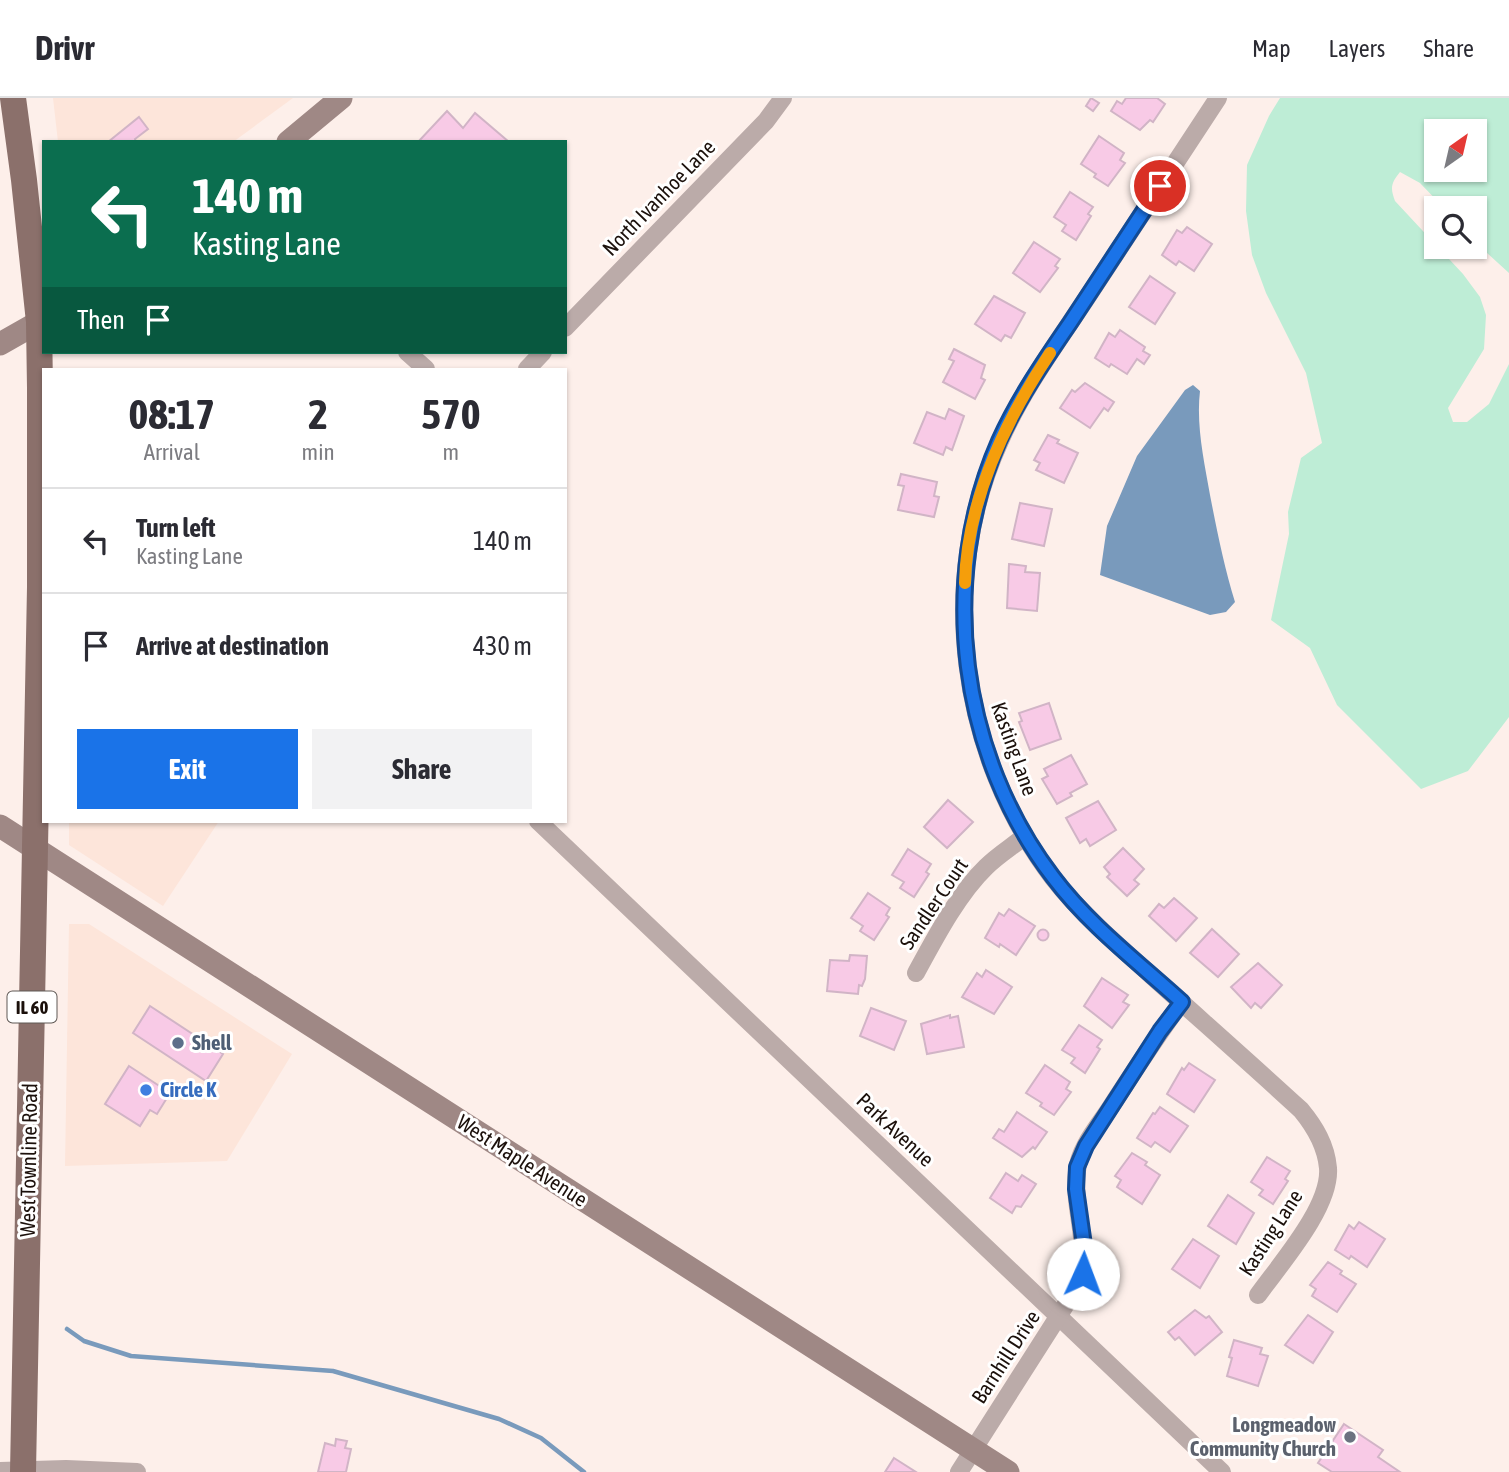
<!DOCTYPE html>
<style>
body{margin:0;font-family:"Asap Condensed",sans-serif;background:#f2f2f3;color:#2b2b33;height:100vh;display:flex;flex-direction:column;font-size:26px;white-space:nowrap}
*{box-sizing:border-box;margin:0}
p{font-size:23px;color:#7c7c81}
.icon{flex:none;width:38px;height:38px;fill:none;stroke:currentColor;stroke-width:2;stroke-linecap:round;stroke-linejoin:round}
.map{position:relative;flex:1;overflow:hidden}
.panel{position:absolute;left:42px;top:270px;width:525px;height:455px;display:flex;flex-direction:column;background:#fff;border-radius:0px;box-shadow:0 2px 5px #0004}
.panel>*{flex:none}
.banner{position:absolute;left:42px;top:42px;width:525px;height:214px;border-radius:0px;box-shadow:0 2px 5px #0004;background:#0b6e4f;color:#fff;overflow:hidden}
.needle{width:46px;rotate:34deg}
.controls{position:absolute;left:1424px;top:21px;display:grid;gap:14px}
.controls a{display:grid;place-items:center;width:63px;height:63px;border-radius:0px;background:#fff;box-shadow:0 2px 5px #0004;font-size:35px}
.pin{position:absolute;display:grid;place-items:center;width:60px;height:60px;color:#fff;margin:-30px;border:4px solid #fff;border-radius:50%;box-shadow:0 2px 7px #0007}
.me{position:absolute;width:77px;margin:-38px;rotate:2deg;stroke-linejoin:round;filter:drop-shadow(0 0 5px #0008)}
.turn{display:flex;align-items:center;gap:24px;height:147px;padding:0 35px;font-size:32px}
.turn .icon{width:91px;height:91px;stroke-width:2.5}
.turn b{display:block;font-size:49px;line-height:60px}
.then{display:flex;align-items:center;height:66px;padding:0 35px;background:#0003;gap:14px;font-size:26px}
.eta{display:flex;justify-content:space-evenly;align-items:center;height:119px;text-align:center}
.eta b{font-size:42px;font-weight:700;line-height:49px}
.primary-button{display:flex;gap:14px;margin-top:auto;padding:14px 35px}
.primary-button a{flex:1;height:80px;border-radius:0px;background:#1a73e8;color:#fff;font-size:28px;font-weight:700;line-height:80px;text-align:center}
.primary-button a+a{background:#f2f2f3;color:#2b2b33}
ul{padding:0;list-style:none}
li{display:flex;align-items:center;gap:21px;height:105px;padding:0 35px;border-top:2px solid #e1e1e2}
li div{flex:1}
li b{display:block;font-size:26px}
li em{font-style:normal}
header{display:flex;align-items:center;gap:42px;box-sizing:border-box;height:98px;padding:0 35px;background:#fff;border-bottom:2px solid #e1e1e2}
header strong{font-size:33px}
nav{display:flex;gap:38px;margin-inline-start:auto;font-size:24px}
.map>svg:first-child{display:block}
</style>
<header>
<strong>Drivr</strong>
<nav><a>Map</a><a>Layers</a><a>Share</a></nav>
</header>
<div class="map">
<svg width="1509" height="1374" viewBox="0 0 1509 1374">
<rect width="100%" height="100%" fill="#fdefea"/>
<g fill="#fde5da">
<polygon points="53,0 293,0 233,44 58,44"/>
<polygon points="69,723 219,723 163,808 69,747"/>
<polygon points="69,826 89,826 292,956 227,1063 65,1068"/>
</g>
<path fill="#beedd6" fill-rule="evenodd" d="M1280 0H1509V175L1475 144V110H1444L1420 85 1400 74C1391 85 1390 90 1395 103L1463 176 1480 199 1486 217 1484 251 1448 310 1453 324H1467L1489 306 1509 266V619L1468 673 1421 691 1337 607 1310 550 1271 522 1289 436 1288 414 1301 360 1322 345 1306 275 1266 195 1252 157 1246 113 1247 67 1269 18ZM1437 33H1475V72H1437Z"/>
<path fill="#799abc" d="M1193 287 1200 293C1196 327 1204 363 1210 397 1217 433 1224 468 1235 504L1226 514 1210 517 1100 477 1107 428 1137 358 1185 292Z"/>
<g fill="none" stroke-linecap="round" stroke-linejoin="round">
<polyline stroke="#799abc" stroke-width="4.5" points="67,1231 84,1243 131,1258 333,1273 499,1321 541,1340 584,1374"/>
</g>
<g fill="#f8cae6" stroke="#d1b4c6" stroke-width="2">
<polygon points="1091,0 1099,5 1093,13 1086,8"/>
<polygon points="1126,0 1157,0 1165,6 1153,24 1150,22 1140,32 1111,13 1117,3 1122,6"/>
<polygon points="447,13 463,30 475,15 509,44 418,44"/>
<polygon points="139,19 148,31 135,41 136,44 108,44"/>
<polygon points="1099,38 1124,55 1120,62 1125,65 1108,88 1094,79 1096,76 1081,66"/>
<polygon points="1070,94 1093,109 1088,116 1091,118 1076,142 1062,133 1066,127 1054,119"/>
<polygon points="1187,129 1212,146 1194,173 1179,163 1176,167 1162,157 1177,132 1182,135"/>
<polygon points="1034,144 1060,161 1055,168 1058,170 1040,194 1013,175"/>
<polygon points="1150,178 1175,195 1155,226 1129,209"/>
<polygon points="994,198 1025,215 1011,240 1005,237 1001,243 975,226"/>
<polygon points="1120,232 1145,249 1143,253 1150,257 1144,266 1137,261 1127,276 1111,266 1109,269 1095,260 1109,235 1115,239"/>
<polygon points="954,251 985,267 981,280 985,282 975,301 943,284 954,263 949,261"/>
<polygon points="1085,285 1114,304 1108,313 1104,310 1090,330 1060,310 1072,292 1075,294"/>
<polygon points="949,311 964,318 952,352 946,349 943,357 914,345 927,314 945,321"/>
<polygon points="1048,337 1059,342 1057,345 1078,355 1064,385 1036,372 1040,365 1034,362"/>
<polygon points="901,376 937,384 934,398 939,399 934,419 898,412 904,388 898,387"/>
<polygon points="1020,405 1052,411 1044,448 1012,441"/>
<polygon points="1009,466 1026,468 1025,474 1040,475 1037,513 1007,510"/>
<polygon points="1049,605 1061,641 1030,652 1019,624 1022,623 1019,615"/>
<polygon points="1071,657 1087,686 1070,695 1072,698 1057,706 1042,681 1048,678 1044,671"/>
<polygon points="948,702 973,724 947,750 924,729"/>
<polygon points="1098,703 1116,732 1090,748 1086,741 1080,745 1066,720"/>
<polygon points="1123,750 1144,771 1134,782 1139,786 1127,798 1107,779 1110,776 1104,769"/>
<polygon points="908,751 931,766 926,774 929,776 914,799 900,790 904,784 892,777"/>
<polygon points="868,795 890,810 886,817 889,819 874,842 860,833 863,828 851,820"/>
<polygon points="1174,800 1197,820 1176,843 1149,818 1159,806 1164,810"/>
<polygon points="1009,811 1035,828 1016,857 1000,846 999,849 985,840 999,815 1004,818"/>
<polygon points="1212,831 1239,856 1218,879 1190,855"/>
<circle cx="1043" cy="837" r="5.5"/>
<polygon points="850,857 867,858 865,881 862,888 859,887 858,896 827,893 830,862 849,863"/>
<polygon points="1258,865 1282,887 1261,910 1255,905 1251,910 1231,889"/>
<polygon points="986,872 1012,889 994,916 962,899 977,875 982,879"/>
<polygon points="1102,880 1128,897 1123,904 1129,907 1112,930 1084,908"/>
<polygon points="150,908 223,956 206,983 133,935"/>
<polygon points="871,910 906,923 894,952 860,938"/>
<polygon points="950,917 950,920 958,918 964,949 927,956 921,926"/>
<polygon points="1079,927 1102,942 1097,949 1100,951 1085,975 1071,965 1075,960 1062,952"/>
<polygon points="1189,965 1215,982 1194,1014 1167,996 1182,970 1184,972"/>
<polygon points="1045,967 1070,984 1066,991 1071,994 1054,1017 1040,1008 1042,1005 1026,995"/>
<polygon points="129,968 170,995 157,1016 150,1012 140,1028 105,1006"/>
<polygon points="1160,1009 1188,1028 1170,1054 1155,1044 1151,1049 1137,1040 1153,1015 1155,1016"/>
<polygon points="1017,1014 1047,1034 1035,1051 1033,1049 1022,1059 993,1040 999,1031 1004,1034"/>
<polygon points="1132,1055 1147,1064 1145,1067 1160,1077 1142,1106 1117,1089 1121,1082 1115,1078"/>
<polygon points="1267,1059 1290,1073 1285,1081 1288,1083 1273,1106 1259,1097 1263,1092 1251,1084"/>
<polygon points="1006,1075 1018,1083 1022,1077 1036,1086 1021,1109 1016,1108 1012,1115 990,1100"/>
<polygon points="1228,1097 1254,1115 1236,1146 1208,1128"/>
<polygon points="1359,1124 1385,1141 1367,1169 1351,1158 1349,1161 1335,1152 1349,1127 1354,1131"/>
<polygon points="1193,1141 1219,1158 1200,1190 1172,1171"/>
<polygon points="1328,1164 1342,1173 1340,1176 1356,1186 1337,1214 1312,1198 1316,1191 1310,1187"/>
<polygon points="1195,1212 1206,1220 1209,1218 1222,1234 1195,1257 1179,1239 1175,1242 1168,1234"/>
<polygon points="1308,1217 1333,1234 1313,1265 1285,1247"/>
<polygon points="1234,1242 1262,1250 1260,1256 1268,1258 1258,1288 1227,1278 1232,1260 1229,1259"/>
<polygon points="1344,1326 1383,1352 1378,1359 1400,1374 1332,1374 1318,1365"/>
<polygon points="336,1341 347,1343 345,1350 351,1351 346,1374 318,1374 325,1345 335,1348"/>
<polygon points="894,1360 916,1374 885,1374"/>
</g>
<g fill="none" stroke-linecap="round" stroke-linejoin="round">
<g stroke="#bbaba9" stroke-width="18">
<path d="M1218 0C1175 66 1131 132 1088 198 1057 245 1023 291 1000 343 936 483 960 658 1053 780 1082 817 1118 847 1152 878 1202 923 1252 967 1301 1012 1315 1029 1326 1047 1328 1070 1331 1109 1280 1166 1258 1197"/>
<polyline points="565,230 766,23 783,0"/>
<polyline points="407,254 426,271"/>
<polyline points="527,271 543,254"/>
<polyline points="538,723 1222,1374"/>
<path d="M916 875C935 840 958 796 986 769 998 757 1013 748 1025 738"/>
<polyline points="0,1373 66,1371 137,1374"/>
<path d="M959 1374 1077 1189C1093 1150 1072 1113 1077 1073 1079 1049 1100 1026 1112 1007 1135 972 1157 937 1182 904"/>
</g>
<g stroke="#9f8885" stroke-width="23">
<polyline points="288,44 341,0"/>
<polyline points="0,246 44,221"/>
<polyline points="0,728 1008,1374"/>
</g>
<polyline stroke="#8b706b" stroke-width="26" points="13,0 24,82 39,224 40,290 40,489 23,1374"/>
</g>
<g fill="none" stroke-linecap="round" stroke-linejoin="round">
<defs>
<path id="route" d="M1083 1176 1084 1147 1076 1091 1077 1069 1086 1048 1160 933 1182 904C1138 864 1089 827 1053 779 960 657 937 484 999 343 1018 301 1044 263 1070 225 1100 179 1130 134 1160 88"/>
</defs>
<use href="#route" stroke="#114b97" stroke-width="18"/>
<use href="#route" stroke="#1a73e8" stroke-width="12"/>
<path stroke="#f59e0b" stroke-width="12" d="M965 485C967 402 1005 323 1050 255"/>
</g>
<circle fill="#5c6f8a" stroke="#fff" stroke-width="2.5" cx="178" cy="945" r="7"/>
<circle fill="#3f7fe0" stroke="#fff" stroke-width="2.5" cx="146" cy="992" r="7"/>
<circle fill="#6b7280" stroke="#fff" stroke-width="2.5" cx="1350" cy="1339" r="7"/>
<g text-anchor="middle" stroke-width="6" stroke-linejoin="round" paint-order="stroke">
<rect fill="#fff" stroke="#5f5854" stroke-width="2" x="7.5" y="893.5" width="49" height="31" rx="5"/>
<g font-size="19" font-weight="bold" fill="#1b100b">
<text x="32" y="916">IL 60</text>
</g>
<g font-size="21" fill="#1b100b" stroke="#fff">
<text transform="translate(659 100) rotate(-46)" y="7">North Ivanhoe Lane</text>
<text transform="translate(1014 651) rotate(70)" y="7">Kasting Lane</text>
<text transform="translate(934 806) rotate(-56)" y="7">Sandler Court</text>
<text transform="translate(895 1032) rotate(43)" y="7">Park Avenue</text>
<text transform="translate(29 1062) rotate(-89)" y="7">West Townline Road</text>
<text transform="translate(522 1063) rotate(33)" y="7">West Maple Avenue</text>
<text transform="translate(1271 1135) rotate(-57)" y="7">Kasting Lane</text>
<text transform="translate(1006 1259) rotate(-57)" y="7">Barnhill Drive</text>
</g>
<g font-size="21" font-weight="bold" fill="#4e5e75" stroke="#fff" text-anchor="start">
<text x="192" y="952">Shell</text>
</g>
<g font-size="21" font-weight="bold" fill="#366cbe" stroke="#fff" text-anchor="start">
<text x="160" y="999">Circle K</text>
</g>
<g font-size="21" font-weight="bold" fill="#5b616d" stroke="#fff" text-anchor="end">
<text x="1336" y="1334">Longmeadow<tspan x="1336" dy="24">Community Church</tspan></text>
</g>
</g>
</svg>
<div class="controls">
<a><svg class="needle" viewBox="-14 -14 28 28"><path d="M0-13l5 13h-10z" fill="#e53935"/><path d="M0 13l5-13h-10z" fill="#7c7c81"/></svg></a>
<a><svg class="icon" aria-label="search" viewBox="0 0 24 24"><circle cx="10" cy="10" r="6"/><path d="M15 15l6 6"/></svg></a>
</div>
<div class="pin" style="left:1160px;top:88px;background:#d93025"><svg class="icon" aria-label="arrive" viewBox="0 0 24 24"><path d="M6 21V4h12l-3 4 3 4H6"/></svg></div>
<svg class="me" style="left:1083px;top:1176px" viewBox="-20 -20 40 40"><circle r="19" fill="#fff"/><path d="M0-13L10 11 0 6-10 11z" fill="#1a73e8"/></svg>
<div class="banner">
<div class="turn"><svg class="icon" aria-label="left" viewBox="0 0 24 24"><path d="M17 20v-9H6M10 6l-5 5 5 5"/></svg><div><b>140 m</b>Kasting Lane</div></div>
<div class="then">Then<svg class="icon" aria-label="arrive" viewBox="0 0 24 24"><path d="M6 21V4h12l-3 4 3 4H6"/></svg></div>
</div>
<section class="panel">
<div class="eta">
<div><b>08:17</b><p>Arrival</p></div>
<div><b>2</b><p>min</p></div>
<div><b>570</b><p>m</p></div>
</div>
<ul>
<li><svg class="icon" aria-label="left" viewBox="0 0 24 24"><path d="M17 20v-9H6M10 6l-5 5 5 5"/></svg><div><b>Turn left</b><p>Kasting Lane</p></div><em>140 m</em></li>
<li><svg class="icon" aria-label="arrive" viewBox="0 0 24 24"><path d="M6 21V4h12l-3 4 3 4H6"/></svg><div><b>Arrive at destination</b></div><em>430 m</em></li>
</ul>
<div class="primary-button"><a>Exit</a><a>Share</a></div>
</section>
</div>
